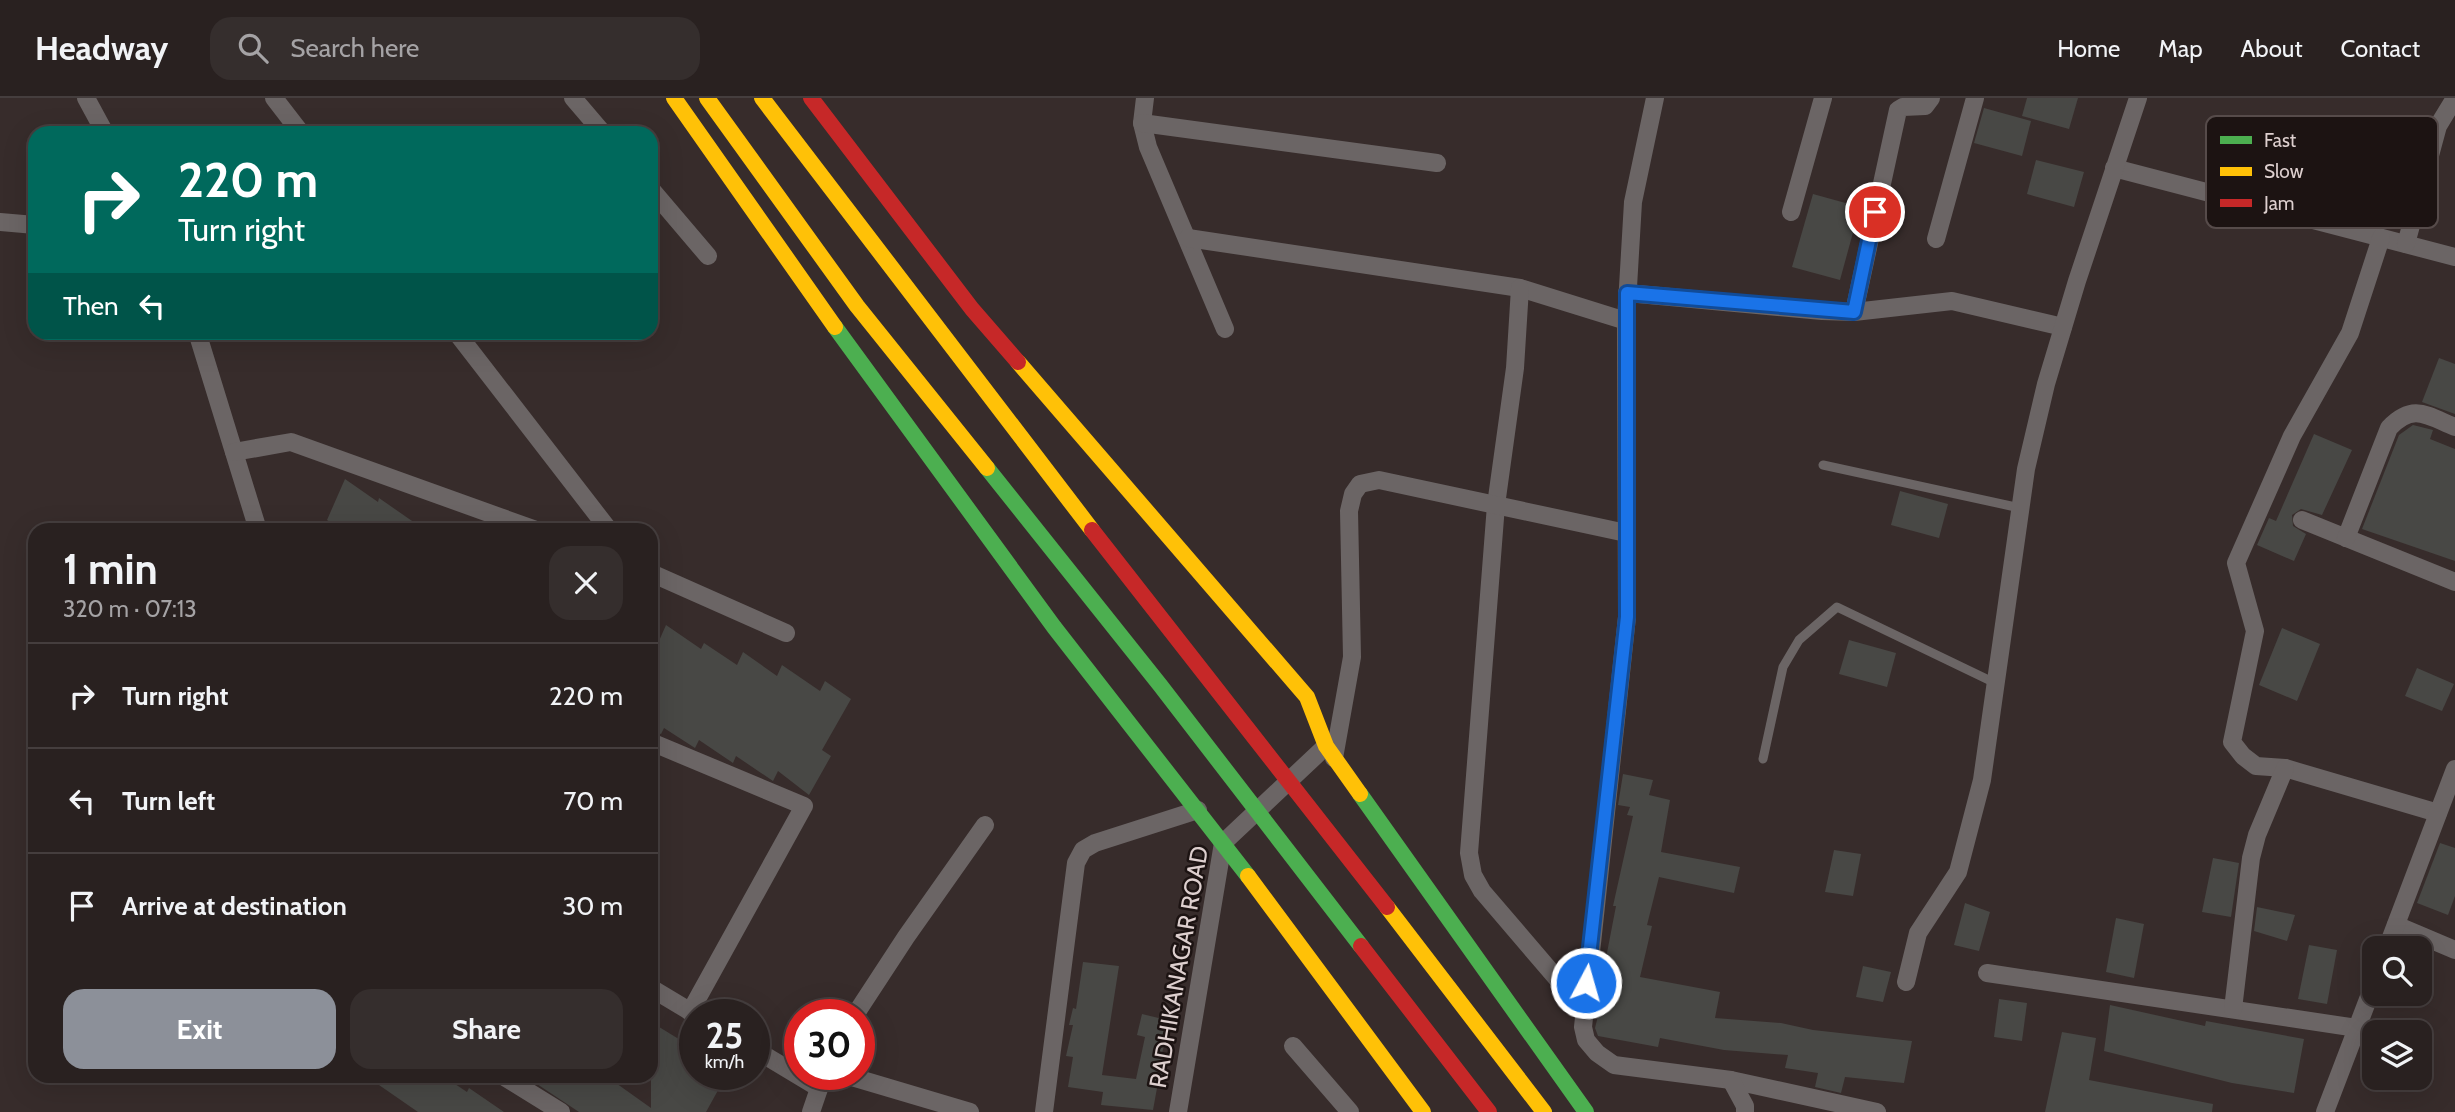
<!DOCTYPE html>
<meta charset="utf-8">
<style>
body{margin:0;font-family:Cabin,sans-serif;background:#352e2d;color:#f1f3f6;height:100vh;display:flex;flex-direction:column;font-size:26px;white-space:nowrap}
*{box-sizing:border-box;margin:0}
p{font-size:23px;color:#a5a3a5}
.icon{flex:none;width:38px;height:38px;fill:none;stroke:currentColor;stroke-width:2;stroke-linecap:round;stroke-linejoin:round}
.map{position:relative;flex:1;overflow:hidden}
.details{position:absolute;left:28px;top:425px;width:630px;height:560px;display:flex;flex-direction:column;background:#292120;border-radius:21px;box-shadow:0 7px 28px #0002,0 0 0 2px #453e3e}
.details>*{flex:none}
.guide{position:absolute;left:28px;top:28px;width:630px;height:214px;border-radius:21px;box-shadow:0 7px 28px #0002,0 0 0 2px #453e3e;background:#00695c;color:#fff;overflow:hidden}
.tools{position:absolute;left:2362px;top:838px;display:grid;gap:14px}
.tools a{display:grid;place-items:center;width:70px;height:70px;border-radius:14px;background:#292120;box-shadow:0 7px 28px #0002,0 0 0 2px #453e3e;font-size:35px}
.speed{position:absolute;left:679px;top:901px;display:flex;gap:14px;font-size:35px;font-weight:700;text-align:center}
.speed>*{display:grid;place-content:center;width:91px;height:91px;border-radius:50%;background:#292120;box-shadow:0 7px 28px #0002,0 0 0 2px #453e3e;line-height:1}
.speed small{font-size:18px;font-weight:400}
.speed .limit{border:10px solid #d22;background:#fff;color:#111}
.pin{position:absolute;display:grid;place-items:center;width:60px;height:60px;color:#fff;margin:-30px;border:4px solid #fff;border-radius:50%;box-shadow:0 2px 7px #0007}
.me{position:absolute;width:77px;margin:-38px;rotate:6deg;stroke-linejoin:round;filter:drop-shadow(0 0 5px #0008)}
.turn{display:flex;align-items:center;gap:24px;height:147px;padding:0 35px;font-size:32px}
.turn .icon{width:91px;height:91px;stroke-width:2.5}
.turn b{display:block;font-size:49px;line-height:60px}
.then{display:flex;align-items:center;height:66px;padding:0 35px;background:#0003;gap:14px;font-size:26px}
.round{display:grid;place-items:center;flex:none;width:74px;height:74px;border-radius:21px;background:#352e2d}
.summary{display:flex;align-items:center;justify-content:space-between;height:119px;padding:0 35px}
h1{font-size:42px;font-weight:700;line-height:52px}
.primary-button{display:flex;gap:14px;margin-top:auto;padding:14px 35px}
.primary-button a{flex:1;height:80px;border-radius:21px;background:#8c9099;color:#fff;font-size:28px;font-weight:700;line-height:80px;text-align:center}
.primary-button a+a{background:#352e2d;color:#f1f3f6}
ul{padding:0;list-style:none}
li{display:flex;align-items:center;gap:21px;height:105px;padding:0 35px;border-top:2px solid #453e3e}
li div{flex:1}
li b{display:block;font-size:26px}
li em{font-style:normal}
header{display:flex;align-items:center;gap:42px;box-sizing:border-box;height:98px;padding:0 35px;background:#292120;border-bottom:2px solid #453e3e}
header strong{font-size:33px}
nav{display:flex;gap:38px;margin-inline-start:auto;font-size:24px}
.search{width:490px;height:63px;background:#352e2d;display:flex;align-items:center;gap:18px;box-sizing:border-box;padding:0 24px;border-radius:21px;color:#a5a3a5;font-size:26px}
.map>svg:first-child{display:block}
</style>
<header>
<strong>Headway</strong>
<div class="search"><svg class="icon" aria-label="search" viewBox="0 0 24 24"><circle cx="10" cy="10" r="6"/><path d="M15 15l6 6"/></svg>Search here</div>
<nav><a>Home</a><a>Map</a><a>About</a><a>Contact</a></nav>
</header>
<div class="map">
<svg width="2455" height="1014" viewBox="0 0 2455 1014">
<rect width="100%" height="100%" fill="#372c2b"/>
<g fill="#484845">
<polygon points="2027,0 2078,0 2069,31 2022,18"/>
<polygon points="1984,10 2031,23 2022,58 1974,45"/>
<polygon points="2036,62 2084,74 2074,109 2027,96"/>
<polygon points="1813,96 1860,109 1840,182 1792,169"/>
<polygon points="2439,260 2455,266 2455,316 2422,304"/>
<polygon points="2413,327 2433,332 2430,341 2455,351 2455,463 2362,431 2399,337"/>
<polygon points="2314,336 2352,352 2322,417 2301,411 2292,417 2293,428 2306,436 2294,463 2257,447 2269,420 2276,423"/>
<polygon points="345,381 378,404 379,400 425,432 341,432 327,422"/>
<polygon points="1900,393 1948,406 1939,440 1891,427"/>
<polygon points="666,527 701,551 704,545 737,567 743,554 777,578 782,567 820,593 825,583 851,601 822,652 831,658 809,697 778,673 773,683 736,658 733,665 699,642 695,650 664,630 661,636 651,633 651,591 658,575 651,570 651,561"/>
<polygon points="2282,530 2320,546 2297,603 2259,587"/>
<polygon points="1849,542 1896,555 1887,589 1839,576"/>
<polygon points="2417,570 2454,586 2442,613 2405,598"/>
<polygon points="1623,676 1653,682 1649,697 1670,702 1661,754 1740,769 1734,795 1659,779 1647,827 1652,828 1640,879 1720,894 1715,920 1781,925 1813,932 1912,943 1904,985 1845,979 1841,995 1815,989 1818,975 1785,970 1788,957 1724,952 1660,940 1658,949 1598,938 1595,930 1612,861 1606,860 1616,808 1613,808 1633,718 1627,717 1630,709 1618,707"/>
<polygon points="2440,745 2455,750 2455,798 2448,817 2417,805"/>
<polygon points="1834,752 1861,756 1853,798 1825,794"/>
<polygon points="2213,760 2239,765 2231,819 2202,814"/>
<polygon points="1965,805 1990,814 1979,853 1954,847"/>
<polygon points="2257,809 2295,817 2287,843 2254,833"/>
<polygon points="2116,820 2144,826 2134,880 2106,874"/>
<polygon points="2309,847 2337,852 2327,906 2298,901"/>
<polygon points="1083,864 1119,868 1102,977 1136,981 1145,939 1137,937 1142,916 1171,923 1162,955 1170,956 1164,980 1159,979 1153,1012 1101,1007 1103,994 1068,989 1073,959 1066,958 1073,927 1069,927 1073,910 1076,911"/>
<polygon points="1863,868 1891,874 1883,904 1856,899"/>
<polygon points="1999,901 2027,905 2022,943 1994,939"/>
<polygon points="2110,907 2205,928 2206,923 2304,941 2294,995 2232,985 2104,953"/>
<polygon points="651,924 695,951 695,976 727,976 706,1014 579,1014 525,978 606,978 651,1010"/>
<polygon points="2062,934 2096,940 2089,982 2213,1006 2212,1014 2045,1014"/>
<polygon points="366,978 443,978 467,994 469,990 504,1014 418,1014"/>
</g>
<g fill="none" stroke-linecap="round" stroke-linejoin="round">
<g stroke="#6b6565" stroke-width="9">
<polyline points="1823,367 2020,410"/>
<polyline points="1763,661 1783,569 1799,542 1837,509 1995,585"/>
</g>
<g stroke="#6b6565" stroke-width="18">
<polyline points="86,0 105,35"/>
<polyline points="274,0 301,35"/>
<polyline points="573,0 603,35"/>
<polyline points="1145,0 1142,25 1148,49 1225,231"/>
<polyline points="1655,0 1633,104 1626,223 1627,519 1583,929 1586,942 1597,955 1614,967 1731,982 1877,1014"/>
<polyline points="1142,25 1437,65"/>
<polyline points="2114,70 2455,159"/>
<polyline points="651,91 708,158"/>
<polyline points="1791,114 1823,0"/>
<polyline points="0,124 35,127"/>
<polyline points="1188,140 1520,190 1626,223"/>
<polyline points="2381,140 2350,235 2292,338 2236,465 2255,533 2232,644 2243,658 2256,668 2285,670 2438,715"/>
<polyline points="1936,141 1975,0"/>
<polyline points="2406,146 2438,28 2455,0"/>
<polyline points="1520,190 1515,270 1496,407 1469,755 1473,777 1482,793 1583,911"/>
<polyline points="1627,195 1822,213 1854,214 1952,203 2063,229"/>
<polyline points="1854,214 1898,12 1903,9 1925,8 1931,0"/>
<polyline points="197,234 258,432"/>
<polyline points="456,234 609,432"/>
<polyline points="234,354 291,344 536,432"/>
<polyline points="2302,422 2455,484"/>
<path d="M2346 440 2389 330C2413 305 2426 317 2455 329"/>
<polyline points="651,475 786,535"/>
<polyline points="651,644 804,708 690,914"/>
<polyline points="1334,660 1352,559 1349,413 1353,396 1360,386 1379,382 1626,435"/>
<polyline points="2396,827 2455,852"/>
<polyline points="2387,850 2455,671"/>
<polyline points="1987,875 2357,930"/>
<polyline points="1906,884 1918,835 1958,774 1982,682 2026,371 2046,286 2077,183 2138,0"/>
<polyline points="651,890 696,917"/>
<polyline points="2233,911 2251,760 2257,737 2285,670"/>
<polyline points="855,917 906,839 985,727"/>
<polyline points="1293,948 1350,1014"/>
<polyline points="754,951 819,990"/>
<polyline points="842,976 970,1014"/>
<polyline points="503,978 561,1014"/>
<polyline points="1731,982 1745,1008 1745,1014"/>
<polyline points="811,1014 824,976"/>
<polyline points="1044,1014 1076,765 1083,752 1095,745 1198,712"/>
<polyline points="1178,1014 1223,745 1326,648"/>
<polyline points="2325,1014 2375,883"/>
</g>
<g stroke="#4caf50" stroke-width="16">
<polyline points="835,229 1054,529 1248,778"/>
<polyline points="987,370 1160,587 1361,848"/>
<polyline points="1360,696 1586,1014"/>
</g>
<g stroke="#ffc107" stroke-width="16">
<polyline points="674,0 835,229"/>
<polyline points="707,0 857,208 987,370"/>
<polyline points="762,0 1092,432"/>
<polyline points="1018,264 1307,599 1326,648 1360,696"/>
<polyline points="1248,778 1423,1014"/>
<polyline points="1387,809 1544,1014"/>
</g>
<g stroke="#c62828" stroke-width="16">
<polyline points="811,0 972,211 1018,264"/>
<polyline points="1092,432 1387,809"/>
<polyline points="1361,848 1489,1014"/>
</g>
</g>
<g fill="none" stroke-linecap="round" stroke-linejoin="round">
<defs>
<polyline id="route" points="1586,885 1627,519 1627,195 1854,214 1875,114"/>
</defs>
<use href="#route" stroke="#114b97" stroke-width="18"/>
<use href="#route" stroke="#1a73e8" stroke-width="12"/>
</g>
<g text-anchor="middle" stroke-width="5" stroke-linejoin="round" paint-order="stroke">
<g font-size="24" fill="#ddcfce" stroke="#1c1312">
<text transform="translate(1179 869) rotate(-80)" y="8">RADHIKANAGAR ROAD</text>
</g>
</g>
<rect x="2206" y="18" width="232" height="112" rx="10" fill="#1c1312" stroke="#564b4a" stroke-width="2"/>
<rect x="2220" y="38" width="32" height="8" fill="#4caf50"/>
<rect x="2220" y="69" width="32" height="9" fill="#ffc107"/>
<rect x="2220" y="101" width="32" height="8" fill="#c62828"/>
<g font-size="19" fill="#ddcfce">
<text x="2264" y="49">Fast</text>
<text x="2264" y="80">Slow</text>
<text x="2264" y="112">Jam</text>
</g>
</svg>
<div class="tools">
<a><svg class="icon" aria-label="search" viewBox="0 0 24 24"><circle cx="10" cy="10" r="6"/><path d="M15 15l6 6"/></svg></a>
<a><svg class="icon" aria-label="layers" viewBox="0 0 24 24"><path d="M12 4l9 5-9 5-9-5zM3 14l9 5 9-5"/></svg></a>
</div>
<div class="speed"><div>25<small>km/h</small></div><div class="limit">30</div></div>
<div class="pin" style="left:1875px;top:114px;background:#d93025"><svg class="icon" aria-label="arrive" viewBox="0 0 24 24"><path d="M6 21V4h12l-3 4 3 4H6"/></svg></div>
<svg class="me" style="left:1586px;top:885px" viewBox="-20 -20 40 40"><circle r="17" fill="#1a73e8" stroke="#fff" stroke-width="3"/><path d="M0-11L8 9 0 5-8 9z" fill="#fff"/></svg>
<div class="guide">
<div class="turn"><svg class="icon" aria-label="right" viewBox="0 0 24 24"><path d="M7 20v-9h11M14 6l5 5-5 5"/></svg><div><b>220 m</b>Turn right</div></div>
<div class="then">Then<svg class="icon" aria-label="left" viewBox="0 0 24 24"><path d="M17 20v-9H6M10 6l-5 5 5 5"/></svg></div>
</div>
<section class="details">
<div class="summary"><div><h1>1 min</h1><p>320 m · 07:13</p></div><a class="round"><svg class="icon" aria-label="close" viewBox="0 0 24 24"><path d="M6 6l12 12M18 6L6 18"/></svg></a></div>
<ul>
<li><svg class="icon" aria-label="right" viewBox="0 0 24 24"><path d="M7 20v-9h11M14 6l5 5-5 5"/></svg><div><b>Turn right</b></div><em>220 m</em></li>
<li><svg class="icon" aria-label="left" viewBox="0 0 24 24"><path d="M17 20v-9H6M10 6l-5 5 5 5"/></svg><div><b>Turn left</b></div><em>70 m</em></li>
<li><svg class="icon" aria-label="arrive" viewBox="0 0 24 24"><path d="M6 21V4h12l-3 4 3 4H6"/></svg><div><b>Arrive at destination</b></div><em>30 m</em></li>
</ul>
<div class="primary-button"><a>Exit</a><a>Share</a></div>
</section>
</div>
